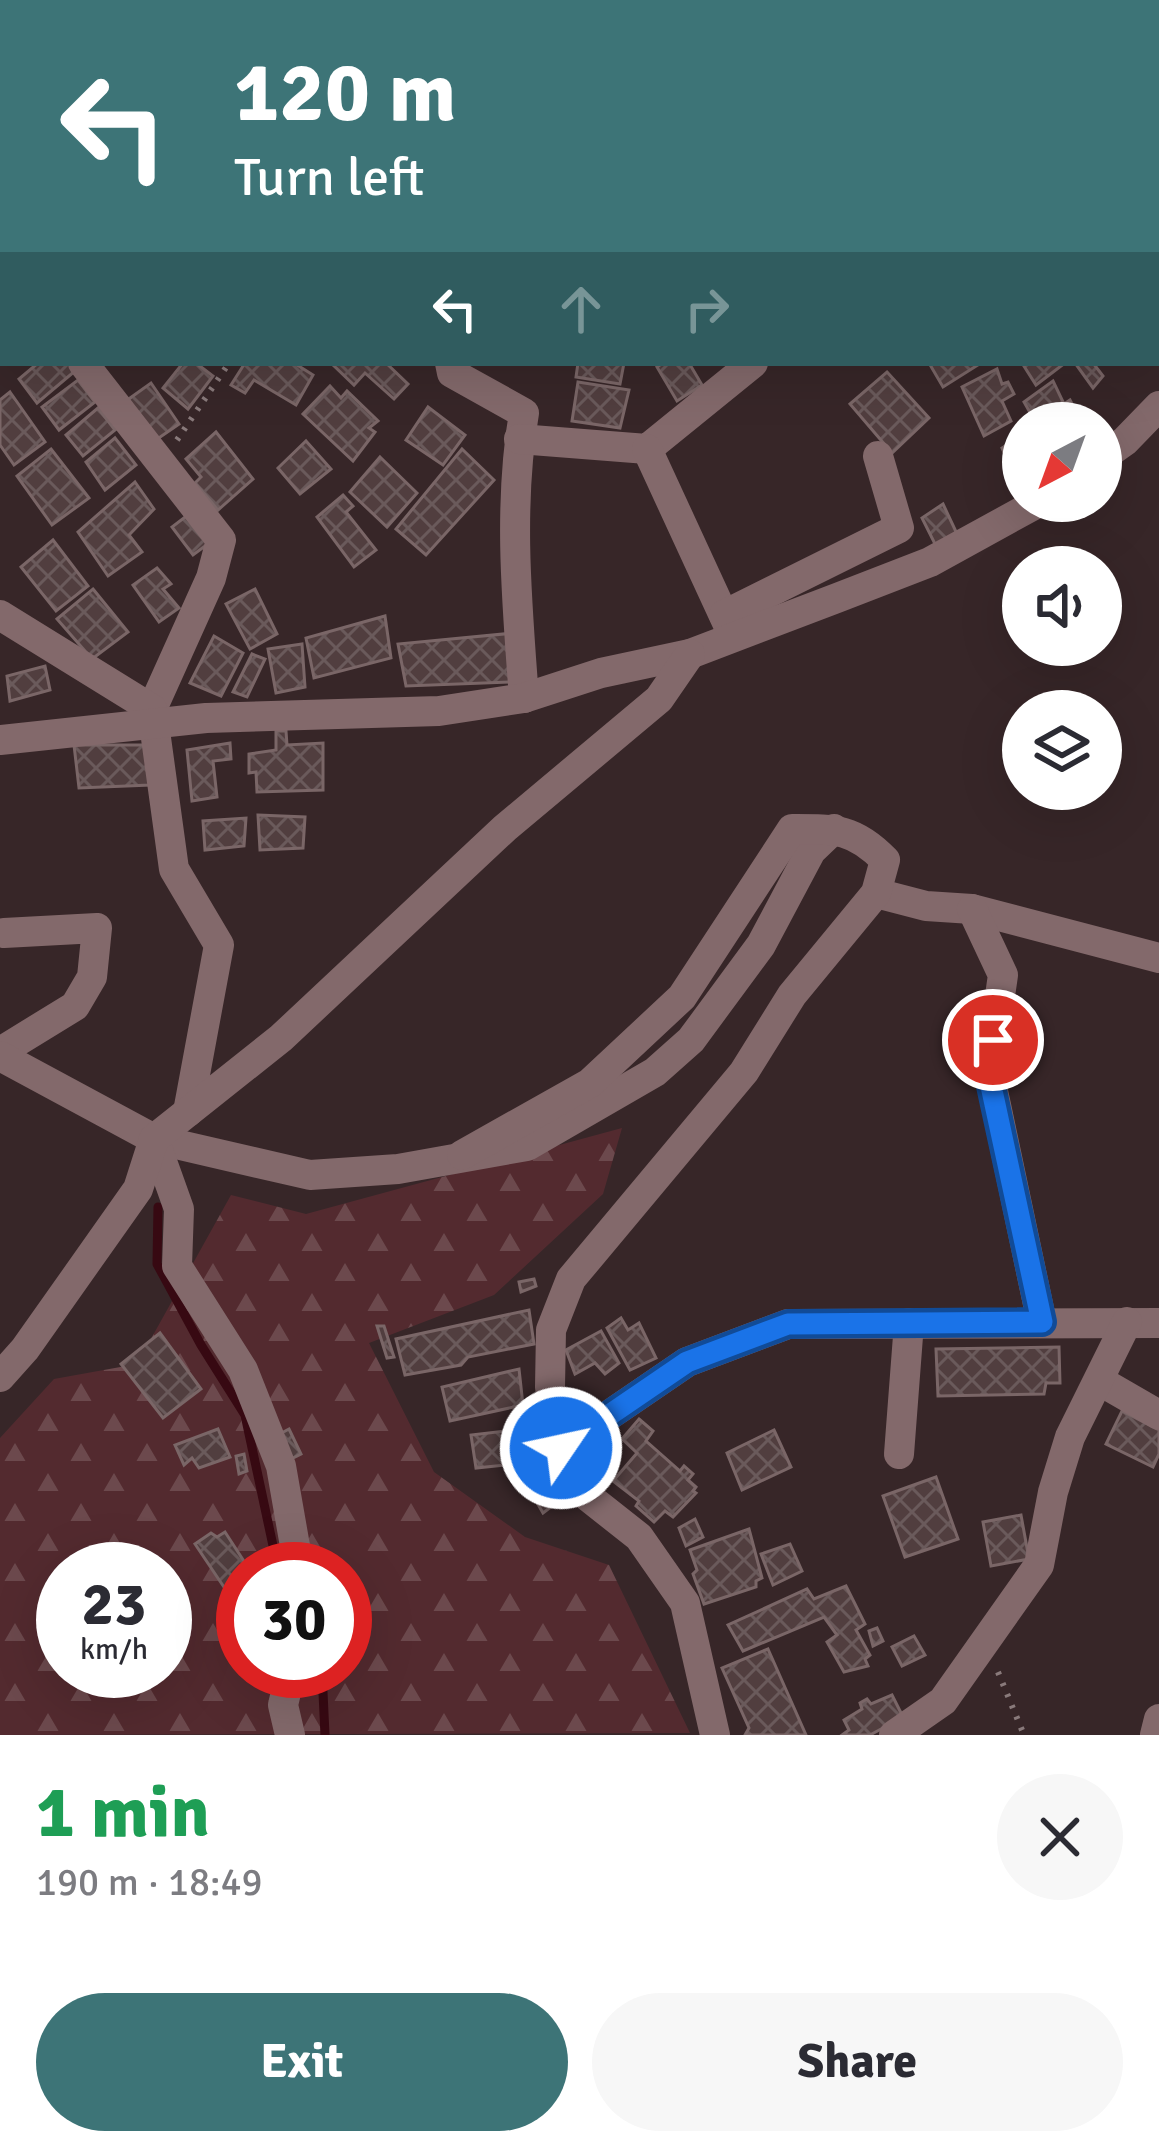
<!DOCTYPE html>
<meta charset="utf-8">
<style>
body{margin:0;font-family:Signika,sans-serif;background:#f7f7f7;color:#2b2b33;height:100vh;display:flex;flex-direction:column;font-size:45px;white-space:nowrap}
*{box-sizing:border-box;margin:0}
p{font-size:39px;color:#7c7c81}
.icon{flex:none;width:66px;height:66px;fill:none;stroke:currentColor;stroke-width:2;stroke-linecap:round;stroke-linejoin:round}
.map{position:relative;height:1735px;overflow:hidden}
.sheet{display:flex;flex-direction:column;background:#fff;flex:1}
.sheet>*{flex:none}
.top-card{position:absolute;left:0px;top:0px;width:1161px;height:366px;box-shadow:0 12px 48px #0002;background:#3d7477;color:#fff;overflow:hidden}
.needle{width:78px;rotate:221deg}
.buttons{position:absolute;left:1002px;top:402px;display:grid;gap:24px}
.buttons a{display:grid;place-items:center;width:120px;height:120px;border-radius:50%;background:#fff;box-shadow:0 12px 48px #0002;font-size:60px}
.speed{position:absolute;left:36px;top:1542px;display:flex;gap:24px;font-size:60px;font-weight:700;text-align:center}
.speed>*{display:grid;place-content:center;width:156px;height:156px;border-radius:50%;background:#fff;box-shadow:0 12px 48px #0002;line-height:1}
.speed small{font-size:30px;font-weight:400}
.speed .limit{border:18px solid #d22;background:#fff;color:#111}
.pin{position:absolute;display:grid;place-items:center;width:102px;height:102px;color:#fff;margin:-51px;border:6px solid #fff;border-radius:50%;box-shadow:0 3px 12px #0007}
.me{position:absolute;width:132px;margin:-66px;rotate:56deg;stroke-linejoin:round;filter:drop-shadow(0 0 9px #0008)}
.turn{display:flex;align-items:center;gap:42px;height:252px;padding:0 36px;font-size:54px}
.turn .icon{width:156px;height:156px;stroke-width:2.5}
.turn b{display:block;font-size:84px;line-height:102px}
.lanes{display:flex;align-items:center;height:114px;padding:0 36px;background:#0003;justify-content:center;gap:60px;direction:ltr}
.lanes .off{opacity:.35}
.round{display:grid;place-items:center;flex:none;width:126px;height:126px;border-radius:63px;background:#f7f7f7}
.headline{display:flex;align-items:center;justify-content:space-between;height:204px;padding:0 36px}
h1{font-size:72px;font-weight:700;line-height:90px;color:#1e9e55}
.button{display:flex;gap:24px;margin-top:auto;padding:24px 36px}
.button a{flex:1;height:138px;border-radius:72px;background:#3d7477;color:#fff;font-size:48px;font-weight:700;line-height:138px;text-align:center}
.button a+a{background:#f7f7f7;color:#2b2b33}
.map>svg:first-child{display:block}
</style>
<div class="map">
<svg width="1159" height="1735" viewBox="0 0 1159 1735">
<defs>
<pattern id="forest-firs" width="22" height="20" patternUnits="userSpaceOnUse" patternTransform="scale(3)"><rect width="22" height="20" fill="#532a2f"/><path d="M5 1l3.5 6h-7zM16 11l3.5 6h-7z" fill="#6c494d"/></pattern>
<pattern id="building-cross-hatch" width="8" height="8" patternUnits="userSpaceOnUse" patternTransform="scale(3)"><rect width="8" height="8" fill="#513e3f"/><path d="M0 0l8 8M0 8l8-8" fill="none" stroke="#6a5a5b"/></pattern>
</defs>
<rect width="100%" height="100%" fill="#372628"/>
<path fill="url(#forest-firs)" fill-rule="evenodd" d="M622 1128 603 1194 494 1295 369 1343 434 1472 525 1537 609 1565 690 1733 0 1735V1438L54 1379 137 1364 231 1195 306 1214ZM63 1569H165V1671H63ZM243 1569H345V1671H243Z"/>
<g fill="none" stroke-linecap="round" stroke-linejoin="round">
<g stroke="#370912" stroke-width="9">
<polyline points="158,1207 157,1264 201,1345 245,1415 278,1569"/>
<polyline points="322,1671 325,1735"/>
</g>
</g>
<g fill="url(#building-cross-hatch)" stroke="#7a6667" stroke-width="3">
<polygon points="17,0 87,0 91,3 15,3"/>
<polygon points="174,0 228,0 230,3 170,3"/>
<polygon points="3,51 3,110 1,111 0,53"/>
<polygon points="38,363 69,363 75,371 37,403 19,379"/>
<polygon points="183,363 196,363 213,376 188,409 163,388"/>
<polygon points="245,363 294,363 313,375 296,405 254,380 245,393 231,385"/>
<polygon points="331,363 386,363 408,384 394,399 365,373 354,385"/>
<polygon points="578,363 624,363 620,384 576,377"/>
<polygon points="663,363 689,363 702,385 677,401 657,367"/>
<polygon points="929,363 981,363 943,387"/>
<polygon points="1022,363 1065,363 1036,385"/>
<polygon points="1075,363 1093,363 1103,376 1093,388"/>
<polygon points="997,369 1002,384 1008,382 1014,394 1002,401 1011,421 984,436 962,387"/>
<polygon points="887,372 929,418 892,453 850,404"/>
<polygon points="78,380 95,402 59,430 42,407"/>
<polygon points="1053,381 1064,404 1070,400 1082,423 1036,423 1024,402"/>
<polygon points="578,382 629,390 620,428 572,421"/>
<polygon points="151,383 179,424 153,442 126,401"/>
<polygon points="330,386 341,398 347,391 378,421 369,428 375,432 353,461 303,414"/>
<polygon points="10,392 45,442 14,465 0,445 0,400"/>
<polygon points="428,407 465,435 443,465 406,440"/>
<polygon points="98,408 115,430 83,456 66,435"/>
<polygon points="216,432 253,479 218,510 195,483 201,477 186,459"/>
<polygon points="1022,435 1023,487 1020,488 1002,448"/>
<polygon points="115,438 136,465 105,490 86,462"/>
<polygon points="306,441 331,469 300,494 278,468"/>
<polygon points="51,449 89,498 52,525 17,476"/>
<polygon points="462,449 494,480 426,555 396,529"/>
<polygon points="380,457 417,493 387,527 350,492"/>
<polygon points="135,482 154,509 129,535 142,552 108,576 78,532"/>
<polygon points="343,495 353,506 346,512 376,550 354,567 317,517"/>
<polygon points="943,504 958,536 937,548 922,518"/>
<polygon points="189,514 212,541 193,555 172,527"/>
<polygon points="53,540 88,586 56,611 21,567"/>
<polygon points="157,568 171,584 163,589 179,608 159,622 133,585"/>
<polygon points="93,589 128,632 92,659 57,619"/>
<polygon points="255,589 277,634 250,649 226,604"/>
<polygon points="385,616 391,658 314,678 306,638"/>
<polygon points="514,633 513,682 406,686 398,644"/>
<polygon points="214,636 243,653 221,696 190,683"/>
<polygon points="302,644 305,687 276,693 268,649"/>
<polygon points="252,654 265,659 247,697 233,692"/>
<polygon points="45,666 50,690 10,701 7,676"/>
<polygon points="276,731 286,731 287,745 323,743 323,790 257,792 256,772 249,773 249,754 276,750"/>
<polygon points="230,743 231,759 213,761 217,797 192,801 187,750"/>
<polygon points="74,745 151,745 150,785 79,788"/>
<polygon points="258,815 305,817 303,848 260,850"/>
<polygon points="246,818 244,846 205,850 203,821"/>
<polygon points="534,1279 536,1286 521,1292 519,1282"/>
<polygon points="529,1310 534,1344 468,1357 461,1365 405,1375 396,1339"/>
<polygon points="621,1318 628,1330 639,1323 656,1358 630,1370 607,1328"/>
<polygon points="377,1326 384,1326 394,1357 387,1358"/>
<polygon points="601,1331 619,1363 605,1374 595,1363 575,1374 566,1350"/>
<polygon points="160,1333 201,1389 163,1418 121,1364"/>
<polygon points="1059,1347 1060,1383 1046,1383 1044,1394 938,1396 936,1349"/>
<polygon points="519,1369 523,1405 450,1421 442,1387"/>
<polygon points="1122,1411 1159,1430 1159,1454 1153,1467 1106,1444"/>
<polygon points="639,1419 653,1431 646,1441 680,1471 684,1466 693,1474 688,1480 696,1487 693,1491 696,1493 673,1517 665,1511 654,1522 636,1506 639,1501 613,1481 637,1453 622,1439"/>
<polygon points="542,1427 544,1461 476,1468 471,1435"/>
<polygon points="218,1429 230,1457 199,1468 192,1458 184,1465 175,1445"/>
<polygon points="289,1429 301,1454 289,1460 278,1435"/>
<polygon points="774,1430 791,1467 742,1490 727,1453"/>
<polygon points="244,1454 247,1471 239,1474 236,1456"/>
<polygon points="548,1474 554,1481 550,1487 559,1501 543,1513 528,1487"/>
<polygon points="936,1477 958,1539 905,1557 883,1496"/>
<polygon points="1021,1515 1029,1559 991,1566 983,1522"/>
<polygon points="695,1519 703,1537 686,1546 679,1528"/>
<polygon points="749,1529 762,1578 756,1581 756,1587 704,1604 693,1574 697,1570 690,1550"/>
<polygon points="225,1532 249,1569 243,1569 243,1600 236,1593 230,1596 195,1544 211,1533 217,1537"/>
<polygon points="790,1544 802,1571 773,1585 761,1554"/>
<polygon points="846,1586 865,1624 856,1630 870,1655 865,1659 868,1666 844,1672 827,1642 837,1635 824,1617 743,1651 728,1625 807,1589 814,1599"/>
<polygon points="877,1628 883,1641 873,1646 869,1631"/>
<polygon points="914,1636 925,1655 902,1666 892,1647"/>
<polygon points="768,1649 806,1735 745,1735 749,1728 722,1668"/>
<polygon points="892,1695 903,1717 870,1735 842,1735 849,1730 844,1720 862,1709 860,1703 867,1699 871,1704"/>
</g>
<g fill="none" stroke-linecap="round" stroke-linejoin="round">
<g stroke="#897a7b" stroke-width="6" stroke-dasharray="3 9" stroke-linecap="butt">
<polyline points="0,10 3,5"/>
<polyline points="177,440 229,363"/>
<polyline points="998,1672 1024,1735"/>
</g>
<g stroke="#83696b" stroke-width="30">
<polyline points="133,0 135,3"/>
<polyline points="825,0 826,3"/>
<polyline points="1032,0 1034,3"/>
<polyline points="311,3 316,0"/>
<polyline points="608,3 613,0"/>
<polyline points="1158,68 1159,67"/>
<polyline points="0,196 3,194"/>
<polyline points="0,257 3,260"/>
<polyline points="1158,315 1159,317"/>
<polyline points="83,363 221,540 211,578 152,709 174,869 219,945 188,1112"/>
<path d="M450 363 452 373 524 413C508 506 517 604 524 698"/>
<polyline points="519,439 647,449 753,363"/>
<polyline points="647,449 730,629"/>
<polyline points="1101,458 1125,441 1159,406"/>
<polyline points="0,615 152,709"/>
<polyline points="724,615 899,528 878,456"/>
<polyline points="0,740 206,718 439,711 524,698 601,673 690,654 837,598 930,562 1041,501"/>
<polyline points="876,893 926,906 972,909 1159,958"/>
<polyline points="972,909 1003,975 989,1072 1042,1323"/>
<polyline points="0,1052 75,1006 92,977 97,928 4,933"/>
<polyline points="0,1056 154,1139 310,1175 398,1169 527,1146 655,1072 691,1040 761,945 811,851 834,829"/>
<polyline points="154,1139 179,1209 177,1266 243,1370 281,1466 299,1569"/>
<path d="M462 1155 590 1083 682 997 792 829C834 829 854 828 885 860L876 893 792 995 744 1072 571 1279 551 1330 550 1387 561 1448 577 1488 639 1537 685 1603 715 1735"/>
<polyline points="0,1377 25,1349 138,1189 154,1139 281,1038 505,828 659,699 690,654"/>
<polyline points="1100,1381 1159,1415"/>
<polyline points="561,1448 687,1362 788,1324 1159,1323"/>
<polyline points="899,1454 909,1323"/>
<polyline points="290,1735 283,1705 291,1671"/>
<polyline points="894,1735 943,1701 1039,1565 1053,1492 1070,1437 1127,1322"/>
<polyline points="1155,1735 1159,1719"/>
</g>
</g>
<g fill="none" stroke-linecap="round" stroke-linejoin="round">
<defs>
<polyline id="route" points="561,1448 687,1362 788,1324 1042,1322 988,1072 993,1040"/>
</defs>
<use href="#route" stroke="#114b97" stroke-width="30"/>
<use href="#route" stroke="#1a73e8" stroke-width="21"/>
</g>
</svg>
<div class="buttons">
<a><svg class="needle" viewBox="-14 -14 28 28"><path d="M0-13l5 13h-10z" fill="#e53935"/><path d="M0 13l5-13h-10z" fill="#7c7c81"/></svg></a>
<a><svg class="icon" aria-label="sound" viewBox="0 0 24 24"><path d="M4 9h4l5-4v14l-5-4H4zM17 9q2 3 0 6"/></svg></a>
<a><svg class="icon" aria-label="layers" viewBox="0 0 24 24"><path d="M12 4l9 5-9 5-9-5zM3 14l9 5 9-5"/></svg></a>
</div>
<div class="speed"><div>23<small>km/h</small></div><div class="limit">30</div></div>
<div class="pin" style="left:993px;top:1040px;background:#d93025"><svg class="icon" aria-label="arrive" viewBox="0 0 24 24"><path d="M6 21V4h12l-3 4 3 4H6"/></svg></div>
<svg class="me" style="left:561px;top:1448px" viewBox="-20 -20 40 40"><circle r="17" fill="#1a73e8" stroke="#fff" stroke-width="3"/><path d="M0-11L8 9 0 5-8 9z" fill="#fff"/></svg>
<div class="top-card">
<div class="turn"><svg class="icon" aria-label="left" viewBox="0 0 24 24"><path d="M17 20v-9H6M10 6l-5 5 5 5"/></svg><div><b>120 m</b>Turn left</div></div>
<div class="lanes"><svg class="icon" aria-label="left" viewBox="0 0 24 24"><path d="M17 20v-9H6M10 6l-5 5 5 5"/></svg><svg class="icon off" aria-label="ahead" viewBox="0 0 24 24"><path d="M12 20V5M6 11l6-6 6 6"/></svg><svg class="icon off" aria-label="right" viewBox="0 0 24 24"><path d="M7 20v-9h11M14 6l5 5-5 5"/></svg></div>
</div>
</div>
<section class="sheet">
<div class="headline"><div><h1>1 min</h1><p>190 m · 18:49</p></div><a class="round"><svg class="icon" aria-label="close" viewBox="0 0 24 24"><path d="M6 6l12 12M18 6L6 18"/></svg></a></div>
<div class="button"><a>Exit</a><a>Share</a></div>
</section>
